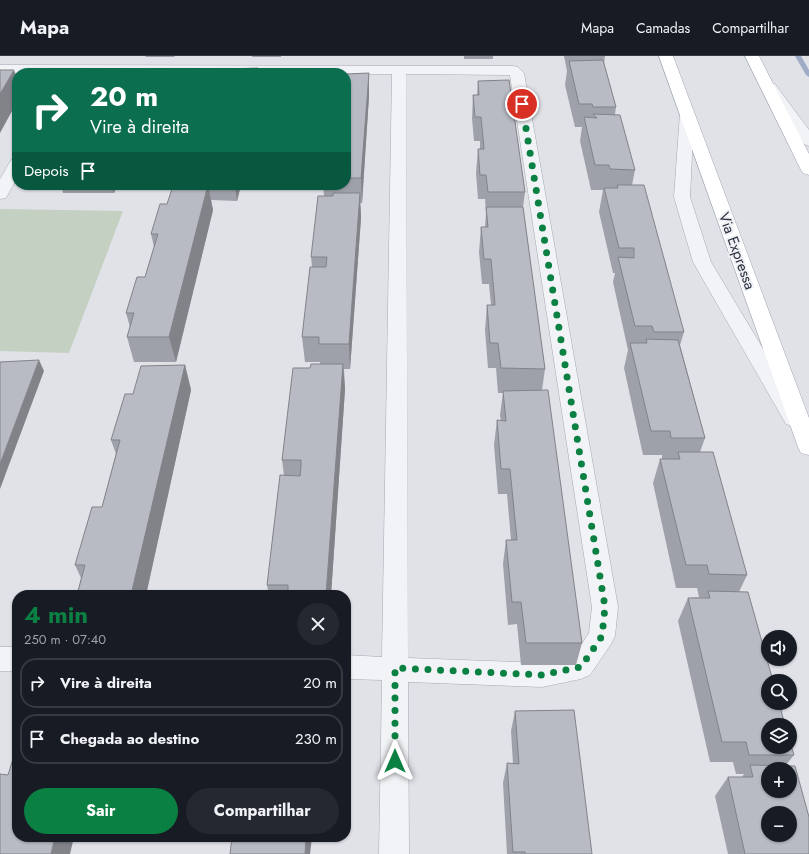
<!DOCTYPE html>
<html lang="pt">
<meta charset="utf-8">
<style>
body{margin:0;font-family:Jost,sans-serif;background:#242831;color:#f1f3f6;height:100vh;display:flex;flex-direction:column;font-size:15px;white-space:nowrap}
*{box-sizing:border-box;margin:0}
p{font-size:13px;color:#9ea1a6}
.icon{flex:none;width:22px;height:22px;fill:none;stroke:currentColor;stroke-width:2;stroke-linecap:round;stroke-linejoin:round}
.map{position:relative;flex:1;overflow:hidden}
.drawer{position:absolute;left:12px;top:534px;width:339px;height:252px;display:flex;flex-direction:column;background:#171b24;border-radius:16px;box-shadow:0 1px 3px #0004}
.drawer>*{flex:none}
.hud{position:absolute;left:12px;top:12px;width:339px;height:122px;border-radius:16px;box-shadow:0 1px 3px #0004;background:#0b6e4f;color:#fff;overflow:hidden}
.buttons{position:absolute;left:761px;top:574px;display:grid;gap:8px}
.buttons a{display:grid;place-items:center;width:36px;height:36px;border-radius:50%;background:#171b24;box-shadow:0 1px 3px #0004;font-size:20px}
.pin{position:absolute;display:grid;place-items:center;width:34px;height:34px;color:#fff;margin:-17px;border:2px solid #fff;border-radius:50%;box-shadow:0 1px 4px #0007}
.me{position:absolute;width:44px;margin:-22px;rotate:0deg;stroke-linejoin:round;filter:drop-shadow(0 0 3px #0008)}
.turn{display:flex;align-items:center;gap:14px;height:84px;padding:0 12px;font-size:18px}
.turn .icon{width:52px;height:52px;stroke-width:2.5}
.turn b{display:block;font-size:28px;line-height:34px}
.then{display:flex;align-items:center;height:38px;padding:0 12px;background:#0003;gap:8px;font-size:15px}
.round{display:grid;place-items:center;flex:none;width:42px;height:42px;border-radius:21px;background:#242831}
.head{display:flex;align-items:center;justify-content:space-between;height:68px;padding:0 12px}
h1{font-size:24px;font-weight:700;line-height:30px;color:#0b8043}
.cta{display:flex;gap:8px;margin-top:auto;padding:8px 12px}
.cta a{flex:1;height:46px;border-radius:24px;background:#0b8043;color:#fff;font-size:16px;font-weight:700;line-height:46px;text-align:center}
.cta a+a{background:#242831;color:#f1f3f6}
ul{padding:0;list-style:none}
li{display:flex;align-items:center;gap:12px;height:50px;margin:0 8px 6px;padding:0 4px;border:2px solid #363941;border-radius:16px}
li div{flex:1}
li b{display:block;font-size:15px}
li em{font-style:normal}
header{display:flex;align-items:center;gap:24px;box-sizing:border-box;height:56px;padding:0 20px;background:#171b24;border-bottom:1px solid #363941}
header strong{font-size:19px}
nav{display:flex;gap:22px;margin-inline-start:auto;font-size:14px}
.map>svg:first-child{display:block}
</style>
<header>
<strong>Mapa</strong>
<nav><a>Mapa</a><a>Camadas</a><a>Compartilhar</a></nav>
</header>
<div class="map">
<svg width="809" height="798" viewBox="0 0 809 798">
<rect width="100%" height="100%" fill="#e0e2e8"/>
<polygon fill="#c4d1c2" points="0,153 123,155 69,297 0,295"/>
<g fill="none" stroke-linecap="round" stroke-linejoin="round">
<polygon fill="#9eadc5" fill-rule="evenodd" points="795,0 801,0 809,14 809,21 806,19"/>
<defs>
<g id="minor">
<path d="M0 9 513 10 518 11 524 17 618 551 615 580 611 588 590 619 581 623 542 631 408 626 409 798H379L382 624 346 623V599L382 601 392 18 0 17ZM406 18 510 19 592 551 589 577 573 601 542 607 408 602Z"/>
<polygon points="770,27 775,28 809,74 809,90 804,88 763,31 765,28"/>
<polygon points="687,53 692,54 694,57 690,141 711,206 805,363 802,368 794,371 786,368 693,206 674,141 680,57 682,54"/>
<polygon points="17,102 17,122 6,142 0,143 0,123 11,104"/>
<rect x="0" y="591" width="17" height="24"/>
</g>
<g id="major">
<polygon points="659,0 673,0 809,362 809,399 801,397 798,391"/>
<polygon points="745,0 759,0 809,98 809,119 803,117 801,114"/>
</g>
</defs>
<use href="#minor" stroke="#a6a9b2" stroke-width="1"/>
<use href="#major" stroke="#a0a6b2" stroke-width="1"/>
<use href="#minor" fill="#f2f3f6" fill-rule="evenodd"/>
<use href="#major" fill="#fff" fill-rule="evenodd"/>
</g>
<g fill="#9ea1a9">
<polygon points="145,0 175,0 174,1 146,1"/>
<rect x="252" y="0" width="29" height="1"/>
<rect x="464" y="0" width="29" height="3"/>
<polygon points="564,0 605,0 604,8 616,51 615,58 635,114 632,129 684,276 680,289 705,382 700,396 747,519 739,536 794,699 785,710 809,798 728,798 715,740 728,721 742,721 744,718 736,718 733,706 710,706 678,565 688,542 706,541 699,541 697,532 676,532 653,427 660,403 662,403 662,399 643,399 624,312 628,294 613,226 615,217 613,217 599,156 603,134 591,134 580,85 582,71 575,71 565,29 567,15"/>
<polygon points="369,17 369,40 362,147 360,147 361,162 350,313 344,313 345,333 331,539 269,539 267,529 284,419 282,404 310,312 320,308 320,306 305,306 302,281 312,211 311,201 324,140 323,129 346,129 346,18"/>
<polygon points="478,25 525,136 523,151 545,313 542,334 582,587 576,609 521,609 517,568 508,569 503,508 506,484 511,484 507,438 498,438 494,389 497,364 501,365 500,359 503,337 498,337 496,312 488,312 485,274 487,249 491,249 489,228 482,228 479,196 481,171 485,171 486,157 485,143 478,143 476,117 478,93 480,93 480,85 474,85 472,62 473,39 477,39"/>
<polygon points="61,129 117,129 114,137 63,137"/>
<polygon points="200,129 241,129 237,145 211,144 213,154 176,306 134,306 127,281 130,271 126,257 145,221 154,191 151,178 167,148"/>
<polygon points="185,309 191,334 146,539 77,539 81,522 75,509 102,451 116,398 111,384 133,338"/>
<polygon points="515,655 592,798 507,798 503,727 507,707 513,708 511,675"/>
</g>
<g fill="#818389">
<polygon points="14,14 17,22 17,46 0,77 0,38"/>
<polygon points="369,17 369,40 362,147 361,122"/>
<polygon points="112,129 117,129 114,137"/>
<polygon points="208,129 213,154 176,306 169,281"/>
<polygon points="235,129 241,129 237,145"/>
<polygon points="360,137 361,162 350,313 349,288"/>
<polygon points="39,304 44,315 0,433 0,408"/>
<polygon points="343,308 345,333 331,539 326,539"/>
<polygon points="185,309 191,334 146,539 131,539"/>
<polygon points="55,781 74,781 70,798 51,798"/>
<polygon points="306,781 312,781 310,798 305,798"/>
</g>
<g fill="#b8bbc4" stroke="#818389" fill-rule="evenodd">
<polygon points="603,4 616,51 593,51 592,48 579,48 569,5"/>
<polygon points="258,12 257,17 226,17 228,13"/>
<polygon points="0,14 14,14 0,38"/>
<polygon points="369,17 361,122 346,122 346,18"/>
<polygon points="509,24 525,136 488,136 486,119 480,119 478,93 484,93 481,61 475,61 473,39 479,39 478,25"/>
<polygon points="593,58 620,59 635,114 610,113 609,109 595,109 584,61 597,62"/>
<polygon points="208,129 169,281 127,281 134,257 126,257 137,221 145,221 158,178 151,178 160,148 167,148 173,130"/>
<polygon points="617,129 644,129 684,276 654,276 652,270 635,270 618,201 634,202 634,192 619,192 604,132 618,132"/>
<polygon points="333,137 360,137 349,288 319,288 319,281 302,281 310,211 326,211 327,201 311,201 318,140 333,140"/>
<polygon points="486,151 523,151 545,313 501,312 498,287 490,287 487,249 495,249 491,203 484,203 481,171 488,171"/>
<polygon points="646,283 678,284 705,382 671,382 670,375 651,375 630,287 647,287"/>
<polygon points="39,304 0,408 0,306"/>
<polygon points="311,308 343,308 326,539 288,539 288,529 267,529 280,419 300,420 301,412 301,404 282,404 293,312 310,312"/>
<polygon points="185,309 131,539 77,539 85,509 75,509 92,451 102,451 120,384 111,384 125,338 133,338 141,310"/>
<polygon points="548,334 582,587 526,587 521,546 512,546 506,484 517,484 510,413 501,413 497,364 506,365 503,335"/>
<polygon points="678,396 713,396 747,519 709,518 707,509 686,509 660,403 680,403"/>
<polygon points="708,535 748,536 773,625 768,625 768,647 779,647 785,669 768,669 768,691 790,691 790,686 794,699 749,699 746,686 722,686 688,542 710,542"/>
<polygon points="574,654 592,798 525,798 525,796 513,796 507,707 519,708 515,655"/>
<polygon points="17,690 17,781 55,781 51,798 0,798 0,718 8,719"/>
<path d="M750 709 795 710 809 761V798H745L728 721H753ZM768 713H790V735H768ZM768 757H790V779H768Z"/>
<polygon points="232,781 306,781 305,798 230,798"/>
</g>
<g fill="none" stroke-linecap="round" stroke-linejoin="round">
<polyline stroke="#0b8043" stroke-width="7" stroke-dasharray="0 12.6" points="395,705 395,612 542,619 581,611 602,580 605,551 522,48"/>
</g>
<g text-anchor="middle" stroke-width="4" stroke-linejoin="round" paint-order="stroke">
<g font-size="15" fill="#2a2f3e" stroke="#eff1f5">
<text transform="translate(737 195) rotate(70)" y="5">Via Expressa</text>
</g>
</g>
</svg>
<div class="buttons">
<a><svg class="icon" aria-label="sound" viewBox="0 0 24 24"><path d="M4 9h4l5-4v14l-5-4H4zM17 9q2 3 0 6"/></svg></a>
<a><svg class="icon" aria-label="search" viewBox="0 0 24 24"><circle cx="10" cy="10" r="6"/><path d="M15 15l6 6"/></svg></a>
<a><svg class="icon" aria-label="layers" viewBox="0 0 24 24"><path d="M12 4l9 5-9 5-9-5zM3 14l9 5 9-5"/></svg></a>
<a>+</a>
<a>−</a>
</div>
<div class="pin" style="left:522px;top:48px;background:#d93025"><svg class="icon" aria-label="arrive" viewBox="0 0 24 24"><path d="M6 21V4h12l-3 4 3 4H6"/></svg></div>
<svg class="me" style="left:395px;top:705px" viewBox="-20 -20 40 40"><path d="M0-17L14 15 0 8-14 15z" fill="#0b8043" stroke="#fff" stroke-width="4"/></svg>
<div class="hud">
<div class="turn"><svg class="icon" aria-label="right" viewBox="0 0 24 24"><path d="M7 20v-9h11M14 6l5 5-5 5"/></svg><div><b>20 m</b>Vire à direita</div></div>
<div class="then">Depois<svg class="icon" aria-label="arrive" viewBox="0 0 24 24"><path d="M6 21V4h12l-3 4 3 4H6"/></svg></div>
</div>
<section class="drawer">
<div class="head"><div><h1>4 min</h1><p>250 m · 07:40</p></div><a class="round"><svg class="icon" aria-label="close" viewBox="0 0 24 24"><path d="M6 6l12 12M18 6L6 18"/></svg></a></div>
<ul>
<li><svg class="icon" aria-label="right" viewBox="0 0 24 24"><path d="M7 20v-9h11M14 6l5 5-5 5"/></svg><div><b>Vire à direita</b></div><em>20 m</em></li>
<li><svg class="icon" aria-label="arrive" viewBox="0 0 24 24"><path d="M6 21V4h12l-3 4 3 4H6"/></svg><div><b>Chegada ao destino</b></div><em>230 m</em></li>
</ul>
<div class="cta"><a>Sair</a><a>Compartilhar</a></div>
</section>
</div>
